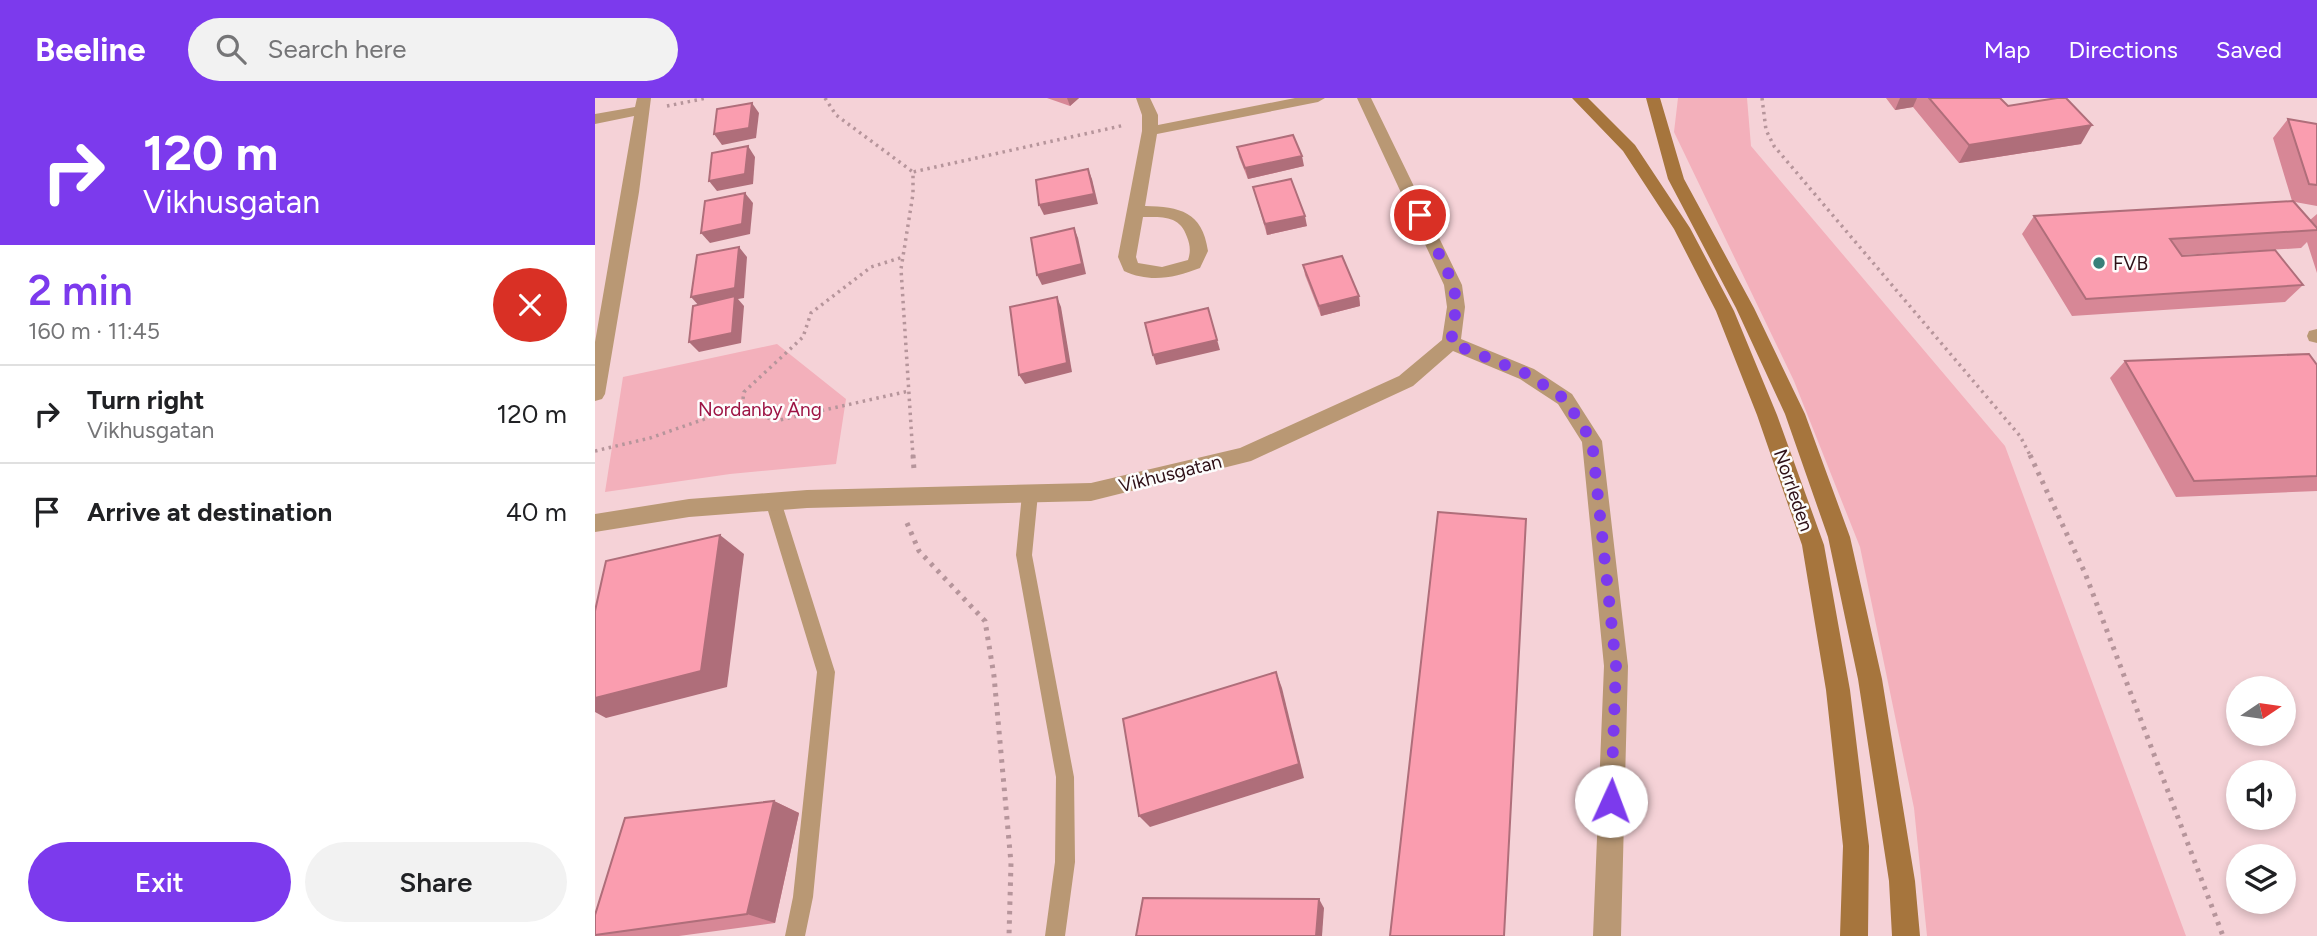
<!DOCTYPE html>
<meta charset="utf-8">
<style>
body{margin:0;font-family:Figtree,sans-serif;background:#f2f2f2;color:#202124;height:100vh;display:flex;flex-direction:column;font-size:26px;white-space:nowrap}
*{box-sizing:border-box;margin:0}
p{font-size:23px;color:#757577}
.icon{flex:none;width:38px;height:38px;fill:none;stroke:currentColor;stroke-width:2;stroke-linecap:round;stroke-linejoin:round}
.map{position:relative;flex:1;overflow:hidden}
.sheet{display:flex;flex-direction:column;background:#fff;width:595px}
.sheet>*{flex:none}
.guide{background:#7c3aed;color:#fff;overflow:hidden}
.needle{width:46px;rotate:77deg}
.controls{position:absolute;left:1631px;top:578px;display:grid;gap:14px}
.controls a{display:grid;place-items:center;width:70px;height:70px;border-radius:50%;background:#fff;box-shadow:0 4px 10px #0003;font-size:35px}
.pin{position:absolute;display:grid;place-items:center;width:60px;height:60px;color:#fff;margin:-30px;border:4px solid #fff;border-radius:50%;box-shadow:0 2px 7px #0007}
.me{position:absolute;width:77px;margin:-38px;rotate:2deg;stroke-linejoin:round;filter:drop-shadow(0 0 5px #0008)}
.turn{display:flex;align-items:center;gap:24px;height:147px;padding:0 28px;font-size:32px}
.turn .icon{width:91px;height:91px;stroke-width:2.5}
.turn b{display:block;font-size:49px;line-height:60px}
.round{display:grid;place-items:center;flex:none;width:74px;height:74px;border-radius:37px;background:#f2f2f2}
.headline{display:flex;align-items:center;justify-content:space-between;height:119px;padding:0 28px}
h1{font-size:42px;font-weight:600;line-height:52px;color:#7c3aed}
.button{display:flex;gap:14px;margin-top:auto;padding:14px 28px}
.button a{flex:1;height:80px;border-radius:42px;background:#7c3aed;color:#fff;font-size:28px;font-weight:600;line-height:80px;text-align:center}
.button a+a{background:#f2f2f2;color:#202124}
ul{padding:0;list-style:none}
li{display:flex;align-items:center;gap:21px;height:98px;padding:0 28px;border-top:2px solid #e0e0e0}
li div{flex:1}
li b{display:block;font-size:26px}
li em{font-style:normal}
header{display:flex;align-items:center;gap:42px;box-sizing:border-box;height:98px;padding:0 35px;background:#7c3aed;color:#fff}
header strong{font-size:33px}
nav{display:flex;gap:38px;margin-inline-start:auto;font-size:24px}
.search{width:490px;height:63px;background:#f2f2f2;display:flex;align-items:center;gap:18px;box-sizing:border-box;padding:0 24px;border-radius:38px;color:#757577;font-size:26px}
main{display:flex;flex:1;min-height:0}
.map>svg:first-child{display:block}
</style>
<header>
<strong>Beeline</strong>
<div class="search"><svg class="icon" aria-label="search" viewBox="0 0 24 24"><circle cx="10" cy="10" r="6"/><path d="M15 15l6 6"/></svg>Search here</div>
<nav><a>Map</a><a>Directions</a><a>Saved</a></nav>
</header>
<main>
<section class="sheet">
<div class="guide">
<div class="turn"><svg class="icon" aria-label="right" viewBox="0 0 24 24"><path d="M7 20v-9h11M14 6l5 5-5 5"/></svg><div><b>120 m</b>Vikhusgatan</div></div>
</div>
<div class="headline"><div><h1>2 min</h1><p>160 m · 11:45</p></div><a class="round" style="background:#d93025;color:#fff"><svg class="icon" aria-label="close" viewBox="0 0 24 24"><path d="M6 6l12 12M18 6L6 18"/></svg></a></div>
<ul>
<li><svg class="icon" aria-label="right" viewBox="0 0 24 24"><path d="M7 20v-9h11M14 6l5 5-5 5"/></svg><div><b>Turn right</b><p>Vikhusgatan</p></div><em>120 m</em></li>
<li><svg class="icon" aria-label="arrive" viewBox="0 0 24 24"><path d="M6 21V4h12l-3 4 3 4H6"/></svg><div><b>Arrive at destination</b></div><em>40 m</em></li>
</ul>
<div class="button"><a>Exit</a><a>Share</a></div>
</section>
<div class="map">
<svg width="1722" height="838" viewBox="0 0 1722 838">
<rect width="100%" height="100%" fill="#f5d2d7"/>
<g fill="#f3b0bb">
<polygon points="1083,0 1152,0 1156,48 1410,348 1591,838 1332,838 1319,710 1265,449 1199,283 1079,34"/>
<polygon points="182,246 251,301 241,366 135,376 10,394 28,279"/>
</g>
<g fill="none" stroke-linecap="round" stroke-linejoin="round">
<g stroke="#b6959b" stroke-width="3.5" stroke-dasharray="2.5 4.5" stroke-linecap="butt">
<polyline points="230,0 241,17 318,74"/>
<polyline points="1167,0 1171,32 1179,48 1425,338 1436,359"/>
<polyline points="72,8 112,0"/>
<polyline points="147,308 149,294 208,239 216,215 276,169 308,159"/>
<polyline points="0,353 55,340 147,308 180,323 314,293"/>
<polyline points="318,359 306,171 318,96 318,74 530,27"/>
</g>
<g stroke="#b6959b" stroke-width="5" stroke-dasharray="3.5 6" stroke-linecap="butt">
<polyline points="318,357 319,372"/>
<polyline points="1435,357 1490,475 1628,838"/>
<polyline points="312,425 324,453 390,523 399,578 416,765 414,838"/>
</g>
<g fill="#b99874" fill-rule="evenodd">
<polygon points="435,390 440,391 443,396 437,457 479,679 480,764 470,838 450,838 460,764 461,679 421,457 427,396 430,391"/>
<polygon points="178,397 184,398 186,403 240,574 218,799 210,838 190,838 198,799 222,574 170,403 172,398"/>
</g>
<g fill="#b99874" fill-rule="evenodd">
<polygon points="42,0 56,0 44,94 10,296 7,301 0,303 0,244 39,18 0,26 0,16 40,9"/>
<path d="M541 0H555L563 17V27L700 0H730L723 4 562 36 550 108C585 109 607 113 613 153L605 170C579 180 555 185 529 173L523 159 547 33V17ZM548 119C567 119 585 117 592 139 595 147 596 153 593 162L567 169 543 165 541 159Z"/>
<polygon points="762,0 776,0 867,187 870,209 866,241 939,271 977,296 1007,343 1033,568 1026,838 998,838 1009,568 987,344 963,306 925,281 858,253 818,288 656,363 496,403 212,410 94,419 0,434 0,416 94,401 212,392 496,385 645,350 804,278 847,242 852,209 849,187"/>
<polygon points="1722,231 1722,245 1714,243 1712,238 1714,233"/>
</g>
<g fill="#a6753d" fill-rule="evenodd">
<polygon points="977,0 993,0 1040,47 1095,130 1139,213 1182,317 1229,447 1255,592 1274,748 1273,838 1245,838 1248,748 1231,592 1207,447 1162,317 1121,213 1079,131 1028,53"/>
<polygon points="1051,0 1065,0 1089,81 1159,210 1210,316 1255,439 1287,581 1320,783 1325,838 1297,838 1294,783 1263,581 1233,439 1190,316 1141,210 1073,81"/>
</g>
</g>
<g fill="#d78796">
<polygon points="452,0 484,0 475,8"/>
<polygon points="1291,0 1405,0 1413,8 1486,46 1364,65 1318,9 1300,12"/>
<polygon points="1693,21 1722,26 1722,108 1700,104 1715,122 1722,116 1722,175 1712,144 1706,150 1587,157 1708,187 1690,204 1477,218 1427,136 1439,118 1697,103 1678,40"/>
<polygon points="642,49 709,68 653,81 644,59"/>
<polygon points="658,89 712,128 672,137"/>
<polygon points="708,167 764,198 765,208 726,218 710,177"/>
<polygon points="1530,263 1722,267 1722,393 1581,399 1515,280"/>
<polygon points="179,703 204,715 180,825 84,838 0,838 0,817"/>
</g>
<g fill="#af6e7a">
<polygon points="472,0 484,0 475,8"/>
<polygon points="1305,0 1322,0 1318,9 1300,12"/>
<polygon points="157,5 164,15 161,40 127,47 119,36"/>
<polygon points="1497,27 1486,46 1364,65 1374,47"/>
<polygon points="153,48 160,59 158,86 122,93 114,83"/>
<polygon points="707,58 709,68 653,81 650,70"/>
<polygon points="493,71 497,81 503,106 449,117 444,107"/>
<polygon points="150,95 158,105 155,136 115,145 106,135"/>
<polygon points="710,118 712,128 672,137 670,126"/>
<polygon points="479,130 483,140 491,176 447,187 442,177"/>
<polygon points="144,149 152,159 149,200 143,201 149,208 146,245 104,254 94,244 105,209 96,199"/>
<polygon points="764,198 765,208 726,218 724,208"/>
<polygon points="462,199 466,209 477,274 430,286 424,277"/>
<polygon points="613,210 625,252 561,267 558,257"/>
<polygon points="125,437 149,456 132,589 11,620 0,614 0,600"/>
<polygon points="681,574 687,590 709,680 555,729 544,718"/>
<polygon points="179,703 204,715 180,825 152,816"/>
<polygon points="724,801 729,810 727,838 721,838"/>
</g>
<g fill="#fa9daf" stroke="#af6e7a" stroke-width="2">
<polygon points="1334,0 1405,0 1413,8 1462,0 1471,0 1497,27 1374,47"/>
<polygon points="157,5 154,30 119,36 122,11"/>
<polygon points="1693,21 1722,26 1722,87 1714,86"/>
<polygon points="698,37 707,58 650,70 642,49"/>
<polygon points="153,48 150,76 114,83 117,55"/>
<polygon points="493,71 499,96 444,107 441,82"/>
<polygon points="696,81 710,118 670,126 658,89"/>
<polygon points="150,95 147,126 106,135 110,103"/>
<polygon points="1698,103 1722,130 1722,132 1575,141 1587,158 1680,152 1708,187 1491,201 1439,118"/>
<polygon points="479,130 487,166 442,177 436,140"/>
<polygon points="144,149 140,190 96,199 102,157"/>
<polygon points="747,158 764,198 724,208 708,167"/>
<polygon points="140,198 137,235 94,244 98,208"/>
<polygon points="462,199 472,265 424,277 415,209"/>
<polygon points="613,210 622,242 558,257 550,225"/>
<polygon points="1714,256 1722,267 1722,378 1599,383 1530,263"/>
<polygon points="843,414 931,421 909,838 795,838"/>
<polygon points="125,437 106,573 0,600 0,513 11,463"/>
<polygon points="681,574 704,666 544,718 528,621"/>
<polygon points="179,703 152,816 0,837 0,817 30,720"/>
<polygon points="548,800 724,801 721,838 541,838"/>
</g>
<g fill="none" stroke-linecap="round" stroke-linejoin="round">
<polyline stroke="#7c3aed" stroke-width="12" stroke-dasharray="0 21.6" points="825,117 859,187 861,209 856,245 932,276 970,301 997,343 1021,568 1016,703"/>
</g>
<circle fill="#377f79" stroke="#fdfdfd" stroke-width="2.5" cx="1504" cy="165" r="7"/>
<g text-anchor="middle" stroke-width="5" stroke-linejoin="round" paint-order="stroke">
<g font-size="19" fill="#2e1017" stroke="#fdfdfd" text-anchor="start">
<text x="1518" y="172">FVB</text>
</g>
<g font-size="19" fill="#9d1344" stroke="#fdfdfd">
<text x="165" y="318">Nordanby Äng</text>
</g>
<g font-size="19" fill="#2e1017" stroke="#fdfdfd">
<text transform="translate(575 375) rotate(-14)" y="7">Vikhusgatan</text>
<text transform="translate(1199 392) rotate(71)" y="7">Norrleden</text>
</g>
</g>
</svg>
<div class="controls">
<a><svg class="needle" viewBox="-14 -14 28 28"><path d="M0-13l5 13h-10z" fill="#e53935"/><path d="M0 13l5-13h-10z" fill="#757577"/></svg></a>
<a><svg class="icon" aria-label="sound" viewBox="0 0 24 24"><path d="M4 9h4l5-4v14l-5-4H4zM17 9q2 3 0 6"/></svg></a>
<a><svg class="icon" aria-label="layers" viewBox="0 0 24 24"><path d="M12 4l9 5-9 5-9-5zM3 14l9 5 9-5"/></svg></a>
</div>
<div class="pin" style="left:825px;top:117px;background:#d93025"><svg class="icon" aria-label="arrive" viewBox="0 0 24 24"><path d="M6 21V4h12l-3 4 3 4H6"/></svg></div>
<svg class="me" style="left:1016px;top:703px" viewBox="-20 -20 40 40"><circle r="19" fill="#fff"/><path d="M0-13L10 11 0 6-10 11z" fill="#7c3aed"/></svg>
</div>
</main>
